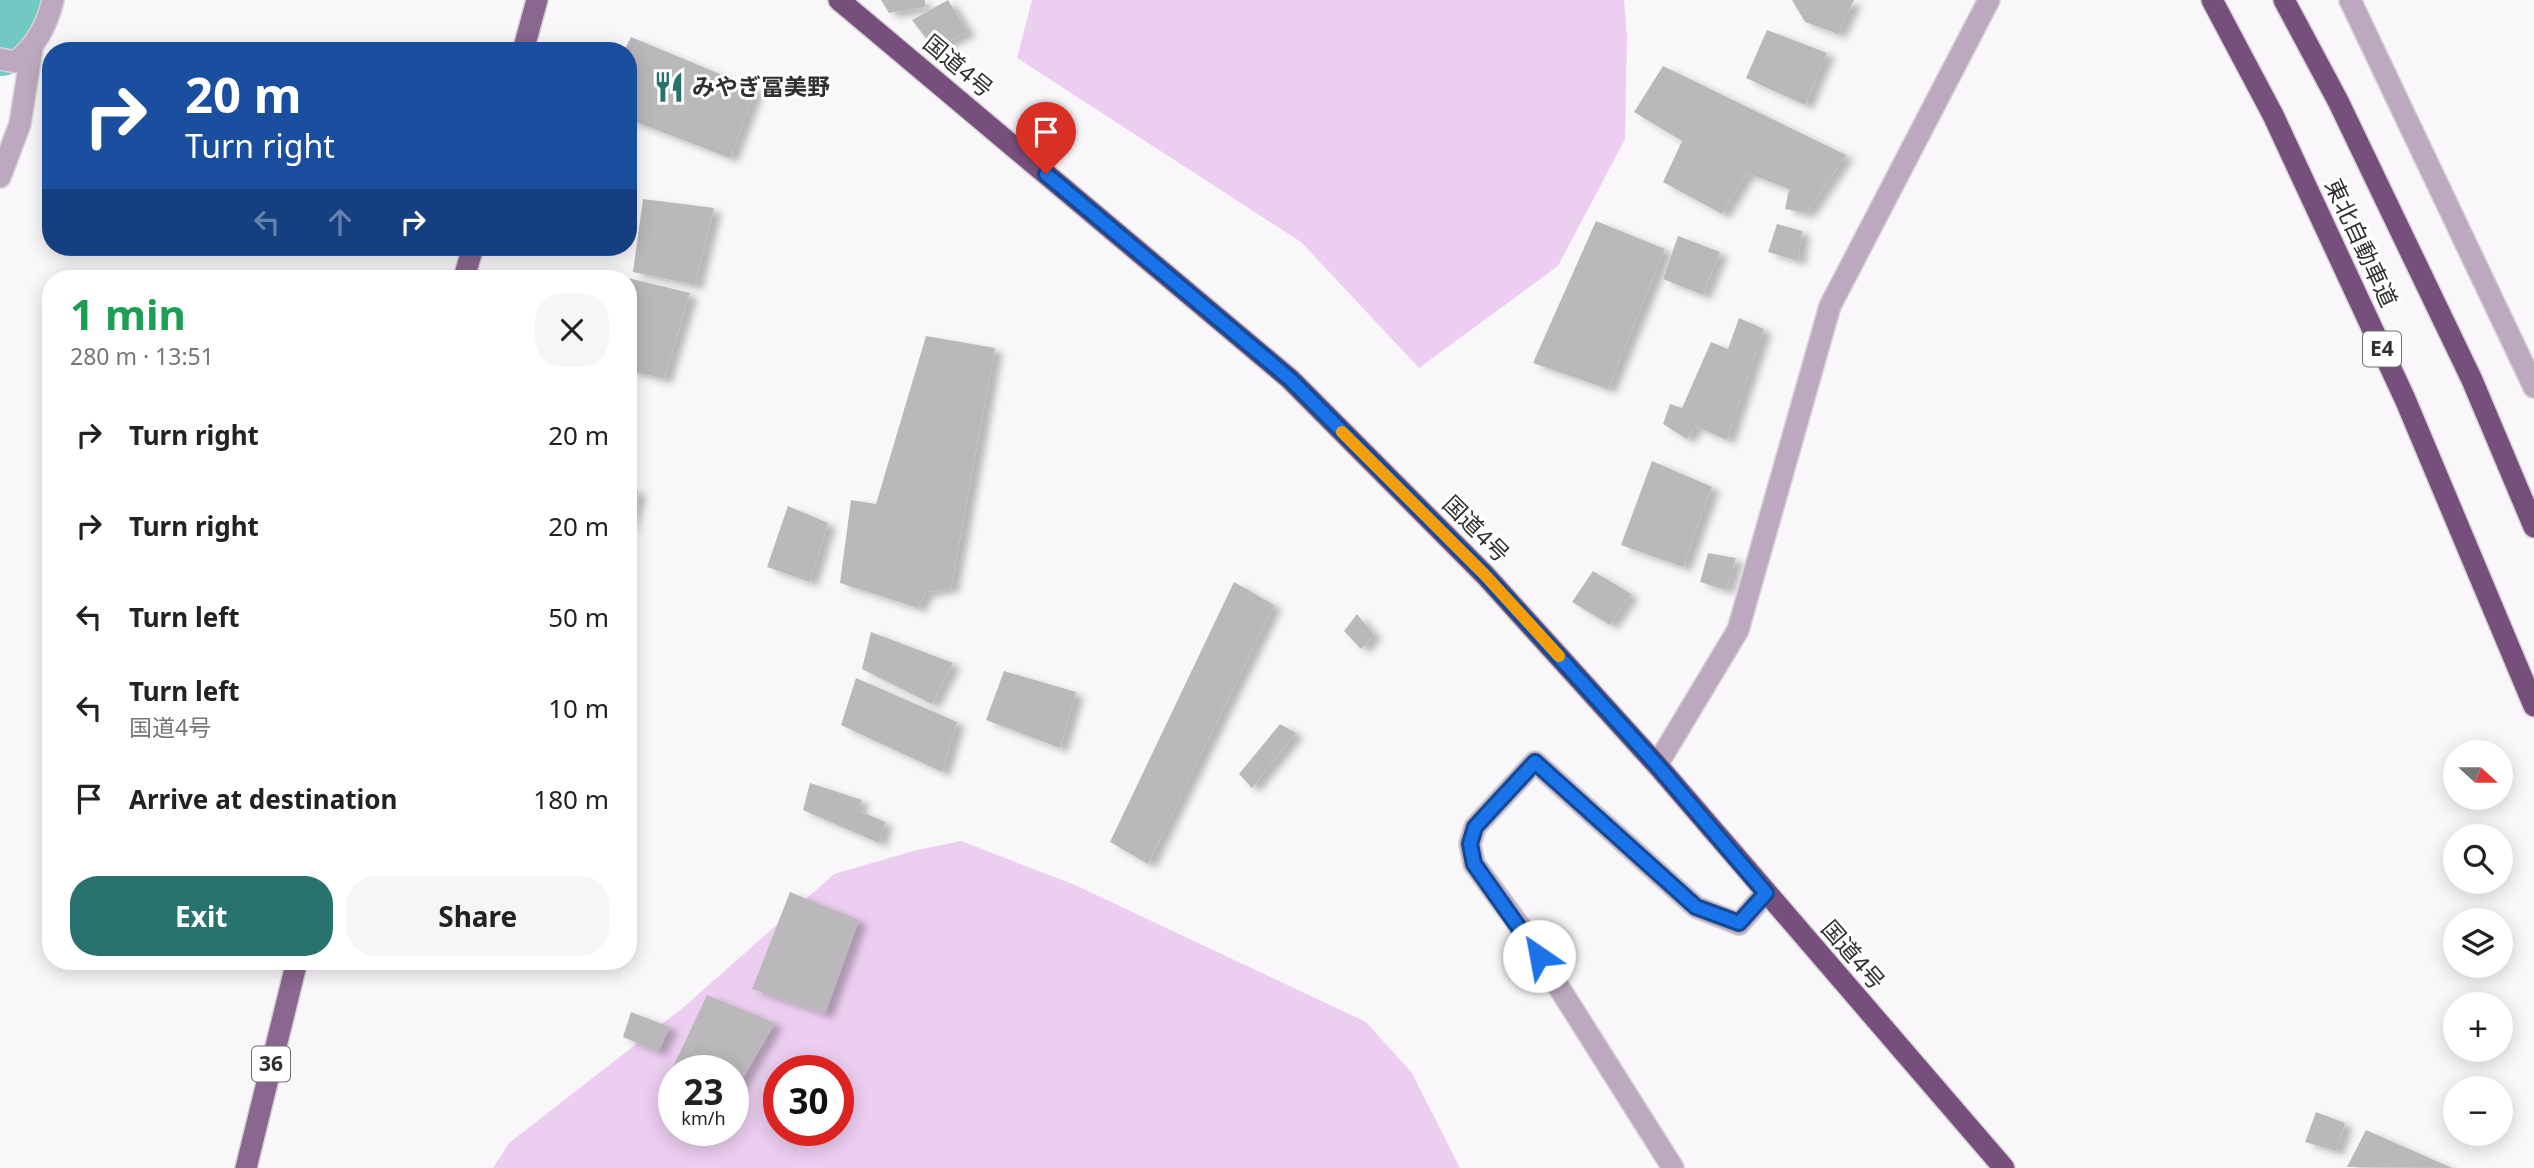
<!DOCTYPE html>
<meta charset="utf-8">
<style>
body{margin:0;font-family:"Noto Sans","Noto Sans JP",sans-serif;background:#f6f6f6;color:#222;height:100vh;display:flex;flex-direction:column;font-size:26px;white-space:nowrap}
*{box-sizing:border-box;margin:0}
p{font-size:23px;color:#767676}
.icon{flex:none;width:38px;height:38px;fill:none;stroke:currentColor;stroke-width:2;stroke-linecap:round;stroke-linejoin:round}
.map{position:relative;flex:1;overflow:hidden}
.side{position:absolute;left:42px;top:270px;width:595px;height:700px;display:flex;flex-direction:column;background:#fff;border-radius:28px;box-shadow:0 4px 18px #0003}
.side>*{flex:none}
.banner{position:absolute;left:42px;top:42px;width:595px;height:214px;border-radius:28px;box-shadow:0 4px 18px #0003;background:#1a4fa0;color:#fff;overflow:hidden}
.needle{width:46px;rotate:111deg}
.fabs{position:absolute;left:2443px;top:740px;display:grid;gap:14px}
.fabs a{display:grid;place-items:center;width:70px;height:70px;border-radius:50%;background:#fff;box-shadow:0 4px 18px #0003;font-size:35px}
.speed{position:absolute;left:658px;top:1055px;display:flex;gap:14px;font-size:35px;font-weight:700;text-align:center}
.speed>*{display:grid;place-content:center;width:91px;height:91px;border-radius:50%;background:#fff;box-shadow:0 4px 18px #0003;line-height:1}
.speed small{font-size:18px;font-weight:400}
.speed .limit{border:10px solid #d22;background:#fff;color:#111}
.pin{position:absolute;display:grid;place-items:center;width:60px;height:60px;color:#fff;margin:-72px -30px;border-radius:50% 50% 50% 0;rotate:-45deg;box-shadow:0 0 7px #0007}
.pin .icon{rotate:45deg}
.me{position:absolute;width:77px;margin:-38px;rotate:327deg;stroke-linejoin:round;filter:drop-shadow(0 0 5px #0008)}
.turn{display:flex;align-items:center;gap:24px;height:147px;padding:0 28px;font-size:32px}
.turn .icon{width:91px;height:91px;stroke-width:2.5}
.turn b{display:block;font-size:49px;line-height:60px}
.lanes{display:flex;align-items:center;height:66px;padding:0 28px;background:#0003;justify-content:center;gap:35px;direction:ltr}
.lanes .off{opacity:.35}
.round{display:grid;place-items:center;flex:none;width:74px;height:74px;border-radius:28px;background:#f6f6f6}
.summary{display:flex;align-items:center;justify-content:space-between;height:119px;padding:0 28px}
h1{font-size:42px;font-weight:700;line-height:52px;color:#1e9e55}
.button{display:flex;gap:14px;margin-top:auto;padding:14px 28px}
.button a{flex:1;height:80px;border-radius:28px;background:#29736f;color:#fff;font-size:28px;font-weight:700;line-height:80px;text-align:center}
.button a+a{background:#f6f6f6;color:#222}
ul{padding:0;list-style:none}
li{display:flex;align-items:center;gap:21px;height:91px;padding:0 28px}
li div{flex:1}
li b{display:block;font-size:26px}
li em{font-style:normal}
.map>svg:first-child{display:block}
</style>
<div class="map">
<svg width="2534" height="1168" viewBox="0 0 2534 1168">
<defs>
<filter id="shadow"><feDropShadow dx="8" dy="4.5" stdDeviation="3.5" flood-color="#0004"/></filter>
</defs>
<rect width="100%" height="100%" fill="#faf7fa"/>
<g fill="#eccef0" fill-rule="evenodd">
<polygon points="1032,0 1624,0 1627,35 1625,139 1558,266 1419,368 1301,242 1017,58"/>
<path d="M961 841 1075 885 1366 1022 1412 1073 1460 1168H493L509 1143 685 1006 834 874 917 850ZM674 1071H733V1130H674ZM779 1071H838V1130H779Z"/>
</g>
<g fill="none" stroke-linecap="round" stroke-linejoin="round">
<polyline stroke="#72c8c3" stroke-width="68" points="0,42 14,0"/>
</g>
<g fill="#bbb8bb" filter="url(#shadow)">
<polygon points="881,0 925,0 925,7 889,13"/>
<polygon points="948,0 968,32 934,49 912,20"/>
<polygon points="1792,0 1854,0 1838,34 1805,22"/>
<polygon points="1767,30 1827,53 1805,105 1746,78"/>
<polygon points="631,37 756,89 730,158 628,119 628,51 624,51"/>
<polygon points="1663,66 1846,155 1807,213 1785,209 1789,189 1747,173 1722,214 1663,182 1682,141 1634,112"/>
<polygon points="643,199 714,208 695,285 633,272"/>
<polygon points="1596,221 1665,249 1608,389 1533,363"/>
<polygon points="1777,224 1802,231 1798,261 1768,252"/>
<polygon points="1678,236 1720,252 1703,295 1663,279"/>
<polygon points="628,278 690,293 664,379 628,370"/>
<polygon points="1739,318 1764,329 1727,440 1695,426 1687,439 1663,424 1670,404 1682,408 1711,342 1728,349"/>
<polygon points="926,336 995,348 951,588 926,592 918,608 840,583 851,500 876,504"/>
<polygon points="1652,461 1712,487 1683,567 1621,545"/>
<polygon points="628,488 638,491 629,529 628,529"/>
<polygon points="788,506 828,523 810,582 767,567"/>
<polygon points="1708,553 1736,558 1726,590 1700,582"/>
<polygon points="1593,571 1631,594 1610,625 1572,602"/>
<polygon points="1234,582 1274,605 1148,864 1110,842"/>
<polygon points="1357,614 1374,635 1361,649 1344,631"/>
<polygon points="871,632 953,663 932,704 862,669"/>
<polygon points="1004,671 1076,692 1060,748 986,720"/>
<polygon points="856,678 957,722 942,772 841,725"/>
<polygon points="1280,724 1296,733 1252,788 1239,774"/>
<polygon points="810,783 862,800 857,810 885,822 879,843 803,810"/>
<polygon points="790,892 859,920 825,1014 752,989"/>
<polygon points="707,995 775,1023 736,1090 733,1089 733,1071 682,1071 673,1067"/>
<polygon points="631,1012 670,1027 658,1052 623,1037"/>
<polygon points="2316,1112 2345,1123 2336,1151 2305,1142"/>
<polygon points="2366,1130 2452,1168 2347,1167"/>
</g>
<g fill="none" stroke-linecap="round" stroke-linejoin="round">
<defs>
<g id="minor">
<polyline points="2350,0 2534,387"/>
<path d="M0 59 16 62C36 45 47 26 53 0"/>
<polyline points="0,177 20,124 32,48"/>
<polyline points="1657,765 1738,630 1830,306 1989,0"/>
<polyline points="1673,1168 1524,932 1474,864 1470,844 1475,827 1535,762 1696,907 1739,924 1766,893"/>
</g>
<g id="major">
<polyline points="523,51 537,0"/>
<polyline points="464,278 473,247"/>
<polyline points="246,1168 297,961"/>
</g>
<g id="highway">
<polyline points="839,0 1290,379 1485,575 1657,765 2004,1168"/>
<polyline points="2212,0 2273,115 2405,399 2534,706"/>
<polyline points="2284,0 2338,101 2472,380 2534,527"/>
</g>
</defs>
<use href="#minor" stroke="#d6d3d6" stroke-width="24"/>
<use href="#major" stroke="#d6d3d6" stroke-width="24"/>
<use href="#highway" stroke="#d6d3d6" stroke-width="24"/>
<use href="#minor" stroke="#bda9bf" stroke-width="21"/>
<use href="#major" stroke="#89678e" stroke-width="21"/>
<use href="#highway" stroke="#764f7c" stroke-width="21"/>
</g>
<g fill="none" stroke-linecap="round" stroke-linejoin="round">
<defs>
<polyline id="route" points="1046,174 1290,379 1485,575 1657,765 1766,893 1739,923 1696,907 1535,762 1475,827 1470,844 1474,864 1539,956"/>
</defs>
<use href="#route" stroke="#114b97" stroke-width="18"/>
<use href="#route" stroke="#1a73e8" stroke-width="12"/>
<polyline stroke="#f59e0b" stroke-width="12" points="1342,432 1485,575 1559,656"/>
</g>
<defs>
<symbol id="restaurant-bare" viewBox="-9 -9 18 18"><path d="M-5-6h1v4h1v-4h1v4h1v-4h1v5L-1.5 .5V6h-2V.5L-5-1ZM5-6V6H3V1.5H1.5Q1.5-4 5-6Z" fill="#29736f" stroke="#fff" stroke-width="2.5" paint-order="stroke"/></symbol>
</defs>
<g fill-rule="evenodd">
<use href="#restaurant-bare" x="647" y="65" width="44" height="44"/>
</g>
<g text-anchor="middle" stroke-width="6" stroke-linejoin="round" paint-order="stroke">
<g fill="#fff" stroke="#6f6e6f" stroke-width="2">
<rect x="2363" y="331.5" width="38" height="35" rx="5"/>
<rect x="252" y="1046.5" width="38" height="35" rx="5"/>
</g>
<g font-size="21" font-weight="bold" fill="#313031">
<text x="2382" y="356">E4</text>
<text x="271" y="1071">36</text>
</g>
<g font-size="23" fill="#313031" stroke="#fff">
<text transform="translate(958 66) rotate(40)" y="8">国道4号</text>
<text transform="translate(2361 243) rotate(65)" y="8">東北自動車道</text>
<text transform="translate(1476 529) rotate(45)" y="8">国道4号</text>
<text transform="translate(1853 955) rotate(49)" y="8">国道4号</text>
</g>
<g font-size="23" font-weight="bold" fill="#313031" stroke="#fff" text-anchor="start">
<text x="692" y="95">みやぎ冨美野</text>
</g>
</g>
</svg>
<div class="fabs">
<a><svg class="needle" viewBox="-14 -14 28 28"><path d="M0-13l5 13h-10z" fill="#e53935"/><path d="M0 13l5-13h-10z" fill="#767676"/></svg></a>
<a><svg class="icon" aria-label="search" viewBox="0 0 24 24"><circle cx="10" cy="10" r="6"/><path d="M15 15l6 6"/></svg></a>
<a><svg class="icon" aria-label="layers" viewBox="0 0 24 24"><path d="M12 4l9 5-9 5-9-5zM3 14l9 5 9-5"/></svg></a>
<a>+</a>
<a>−</a>
</div>
<div class="speed"><div>23<small>km/h</small></div><div class="limit">30</div></div>
<div class="pin" style="left:1046px;top:174px;background:#d93025"><svg class="icon" aria-label="arrive" viewBox="0 0 24 24"><path d="M6 21V4h12l-3 4 3 4H6"/></svg></div>
<svg class="me" style="left:1539px;top:956px" viewBox="-20 -20 40 40"><circle r="19" fill="#fff"/><path d="M0-13L10 11 0 6-10 11z" fill="#1a73e8"/></svg>
<div class="banner">
<div class="turn"><svg class="icon" aria-label="right" viewBox="0 0 24 24"><path d="M7 20v-9h11M14 6l5 5-5 5"/></svg><div><b>20 m</b>Turn right</div></div>
<div class="lanes"><svg class="icon off" aria-label="left" viewBox="0 0 24 24"><path d="M17 20v-9H6M10 6l-5 5 5 5"/></svg><svg class="icon off" aria-label="ahead" viewBox="0 0 24 24"><path d="M12 20V5M6 11l6-6 6 6"/></svg><svg class="icon" aria-label="right" viewBox="0 0 24 24"><path d="M7 20v-9h11M14 6l5 5-5 5"/></svg></div>
</div>
<section class="side">
<div class="summary"><div><h1>1 min</h1><p>280 m · 13:51</p></div><a class="round"><svg class="icon" aria-label="close" viewBox="0 0 24 24"><path d="M6 6l12 12M18 6L6 18"/></svg></a></div>
<ul>
<li><svg class="icon" aria-label="right" viewBox="0 0 24 24"><path d="M7 20v-9h11M14 6l5 5-5 5"/></svg><div><b>Turn right</b></div><em>20 m</em></li>
<li><svg class="icon" aria-label="right" viewBox="0 0 24 24"><path d="M7 20v-9h11M14 6l5 5-5 5"/></svg><div><b>Turn right</b></div><em>20 m</em></li>
<li><svg class="icon" aria-label="left" viewBox="0 0 24 24"><path d="M17 20v-9H6M10 6l-5 5 5 5"/></svg><div><b>Turn left</b></div><em>50 m</em></li>
<li><svg class="icon" aria-label="left" viewBox="0 0 24 24"><path d="M17 20v-9H6M10 6l-5 5 5 5"/></svg><div><b>Turn left</b><p>国道4号</p></div><em>10 m</em></li>
<li><svg class="icon" aria-label="arrive" viewBox="0 0 24 24"><path d="M6 21V4h12l-3 4 3 4H6"/></svg><div><b>Arrive at destination</b></div><em>180 m</em></li>
</ul>
<div class="button"><a>Exit</a><a>Share</a></div>
</section>
</div>
